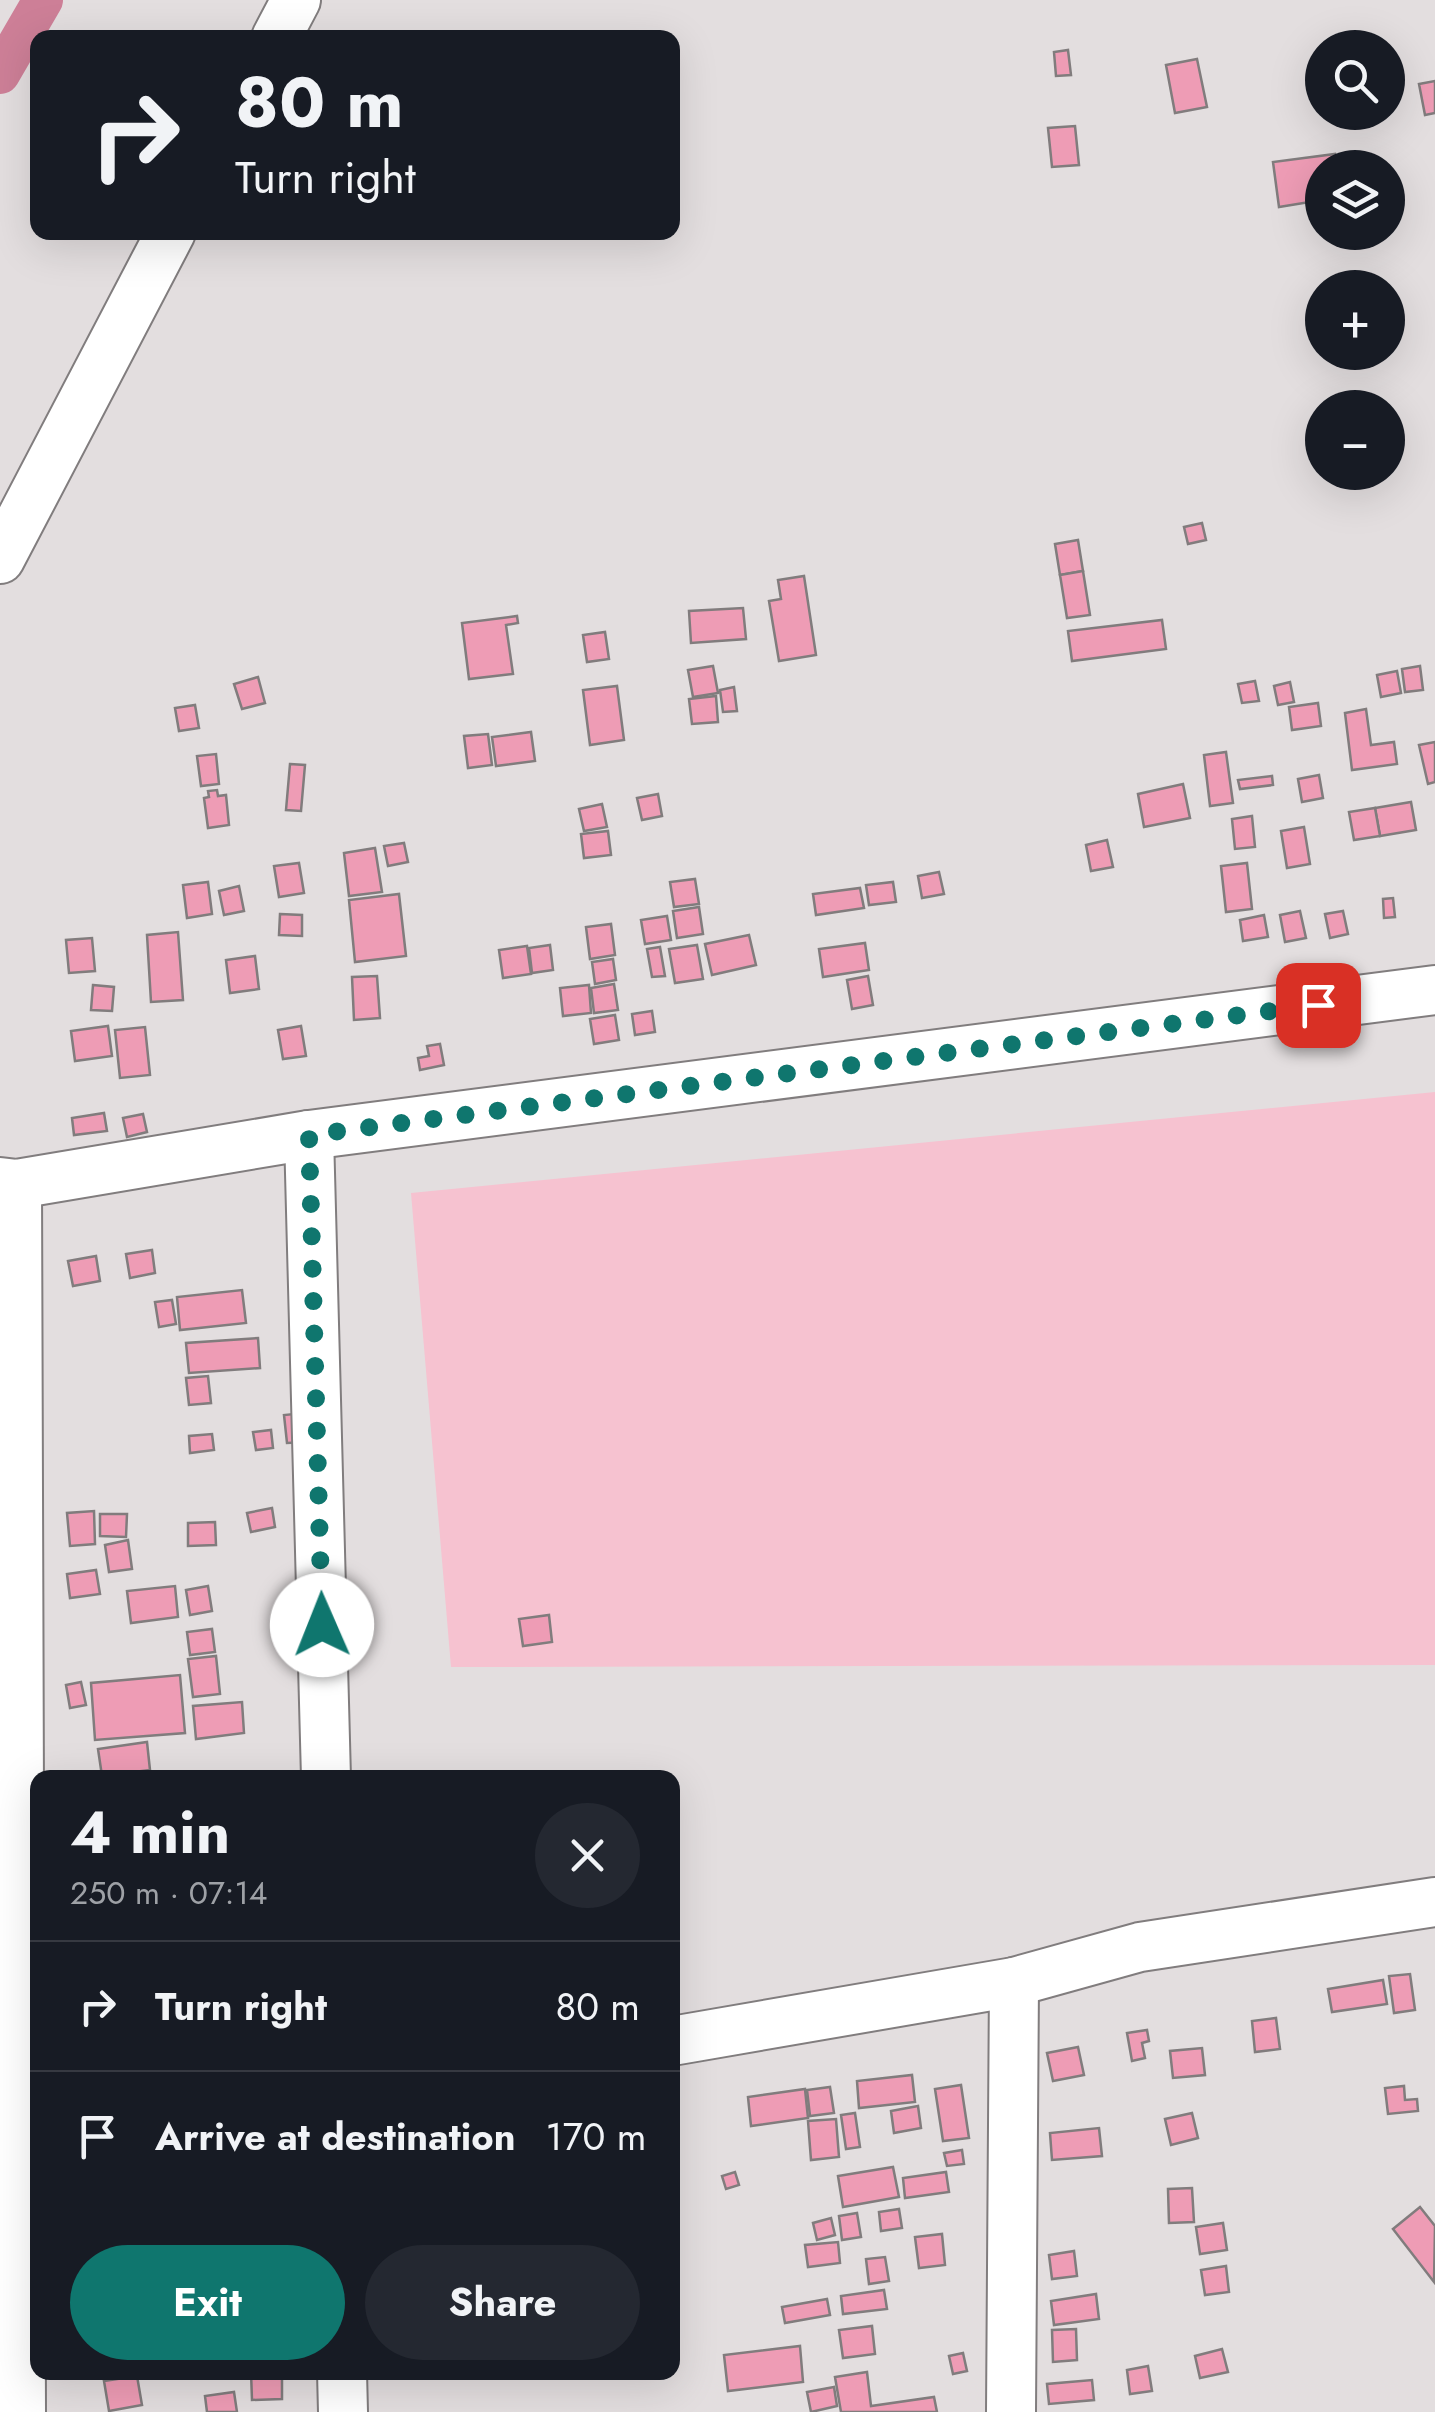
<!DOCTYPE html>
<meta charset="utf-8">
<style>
body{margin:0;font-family:Jost,sans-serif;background:#242831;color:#f1f3f6;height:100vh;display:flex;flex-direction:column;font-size:38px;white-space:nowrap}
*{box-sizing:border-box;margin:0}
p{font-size:32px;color:#9ea1a6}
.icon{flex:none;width:55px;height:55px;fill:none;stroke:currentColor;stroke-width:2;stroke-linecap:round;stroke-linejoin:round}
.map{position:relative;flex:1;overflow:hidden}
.side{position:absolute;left:30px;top:1770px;width:650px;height:610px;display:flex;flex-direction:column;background:#171b24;border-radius:20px;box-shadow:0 10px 40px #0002}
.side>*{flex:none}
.top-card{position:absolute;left:30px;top:30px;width:650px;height:210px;border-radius:20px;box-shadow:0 10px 40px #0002;background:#171b24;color:#f1f3f6;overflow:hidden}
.controls{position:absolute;left:1305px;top:30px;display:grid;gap:20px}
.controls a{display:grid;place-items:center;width:100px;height:100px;border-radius:50%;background:#171b24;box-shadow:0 10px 40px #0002;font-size:50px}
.pin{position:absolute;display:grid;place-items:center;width:85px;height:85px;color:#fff;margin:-42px;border-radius:20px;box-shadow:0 5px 15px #0006}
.me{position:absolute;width:110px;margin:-55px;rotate:359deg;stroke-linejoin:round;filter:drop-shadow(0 0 8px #0008)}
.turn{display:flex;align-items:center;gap:35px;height:210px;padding:0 40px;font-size:45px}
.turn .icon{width:130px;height:130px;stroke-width:2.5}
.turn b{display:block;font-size:70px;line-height:85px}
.round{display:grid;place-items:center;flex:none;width:105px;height:105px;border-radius:52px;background:#242831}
.summary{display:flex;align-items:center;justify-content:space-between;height:170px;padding:0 40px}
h1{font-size:60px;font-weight:700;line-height:75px}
.button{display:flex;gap:20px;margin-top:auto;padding:20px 40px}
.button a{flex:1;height:115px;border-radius:60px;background:#0f766e;color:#fff;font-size:40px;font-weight:700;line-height:115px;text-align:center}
.button a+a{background:#242831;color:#f1f3f6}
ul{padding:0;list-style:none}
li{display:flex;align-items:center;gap:30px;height:130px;padding:0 40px;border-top:2px solid #363941}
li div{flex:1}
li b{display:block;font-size:38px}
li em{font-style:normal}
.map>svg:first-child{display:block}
</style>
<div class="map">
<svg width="1435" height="2412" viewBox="0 0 1435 2412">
<rect width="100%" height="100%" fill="#e3dedf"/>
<polygon fill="#f6c2d0" points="1435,1092 1435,1665 451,1667 411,1193"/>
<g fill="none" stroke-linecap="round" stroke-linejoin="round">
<polyline stroke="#cd7f97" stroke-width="40" points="0,74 43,0"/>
</g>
<g fill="#ee9cb5" stroke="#817c7d" stroke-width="2.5">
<polygon points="1068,50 1071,75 1056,76 1054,52"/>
<polygon points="1197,59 1207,107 1175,113 1166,65"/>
<polygon points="1435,81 1435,113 1425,115 1419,84"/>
<polygon points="1075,126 1079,165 1052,167 1048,128"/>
<polygon points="1335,154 1337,168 1322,168 1322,200 1279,207 1273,162"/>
<polygon points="1202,523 1206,540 1188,544 1184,527"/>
<polygon points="1078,540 1083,571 1060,575 1055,544"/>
<polygon points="1083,571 1090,615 1067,618 1060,575"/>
<polygon points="804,576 816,655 779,661 769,601 781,599 778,580"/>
<polygon points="743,608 746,639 691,643 689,611"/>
<polygon points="517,616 518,623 506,625 513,674 469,679 462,623"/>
<polygon points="1162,620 1166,649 1072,661 1068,631"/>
<polygon points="605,632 609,659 587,662 583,635"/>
<polygon points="713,666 718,693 693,697 688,670"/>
<polygon points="1420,666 1423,690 1405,692 1402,669"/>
<polygon points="1397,671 1401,693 1381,697 1377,675"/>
<polygon points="258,677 265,703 242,709 234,684"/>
<polygon points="1255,681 1259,701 1242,703 1238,684"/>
<polygon points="1290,682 1294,702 1278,705 1274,686"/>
<polygon points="617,686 624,740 590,745 583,690"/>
<polygon points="734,687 737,711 723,712 720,690"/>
<polygon points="716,696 718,722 692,724 689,699"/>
<polygon points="1318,703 1321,726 1292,730 1289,707"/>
<polygon points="195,705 199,728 179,731 175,708"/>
<polygon points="1366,709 1371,745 1394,742 1397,764 1352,770 1345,713"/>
<polygon points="531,732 535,761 496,766 492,737"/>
<polygon points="488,734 492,765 468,768 464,736"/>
<polygon points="1435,742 1435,782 1428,784 1419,745"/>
<polygon points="1226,752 1233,803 1210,806 1204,755"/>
<polygon points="216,754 219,784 201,786 197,756"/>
<polygon points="290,764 305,765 301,811 286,810"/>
<polygon points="1319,775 1323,798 1302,802 1298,779"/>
<polygon points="1272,776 1273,785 1240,789 1238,780"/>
<polygon points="1183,784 1190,818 1144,827 1138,794"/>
<polygon points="217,790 218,796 226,795 229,825 208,828 204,798 209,797 208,791"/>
<polygon points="658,794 662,816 642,820 637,798"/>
<polygon points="1411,802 1416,830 1380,836 1375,808"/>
<polygon points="602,804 607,827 584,831 579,809"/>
<polygon points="1375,808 1380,836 1354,840 1349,812"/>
<polygon points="1252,816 1255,847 1235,849 1232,819"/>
<polygon points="1304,827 1310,864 1287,868 1281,831"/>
<polygon points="608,831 611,855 584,858 581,834"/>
<polygon points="1107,840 1113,867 1091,871 1086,845"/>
<polygon points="404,843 408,862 388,866 384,846"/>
<polygon points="375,848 382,892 349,896 344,853"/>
<polygon points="299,863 304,893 279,897 274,866"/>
<polygon points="1247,863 1252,909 1226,912 1221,866"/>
<polygon points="939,872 944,894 922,898 918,876"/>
<polygon points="695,879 699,904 674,907 670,882"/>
<polygon points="208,882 212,914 187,918 183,885"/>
<polygon points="893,882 896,902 869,905 866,885"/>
<polygon points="239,886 244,911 224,915 219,891"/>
<polygon points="860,888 864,908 816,915 813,894"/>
<polygon points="399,894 406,956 355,962 349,900"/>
<polygon points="1393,898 1395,917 1384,918 1383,899"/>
<polygon points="699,907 703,934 677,938 673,911"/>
<polygon points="1300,911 1306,938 1285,942 1280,915"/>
<polygon points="1343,911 1348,934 1330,938 1325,914"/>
<polygon points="280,914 302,915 302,936 279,935"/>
<polygon points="1264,915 1268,937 1243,941 1240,920"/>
<polygon points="667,916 671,940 645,944 641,920"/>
<polygon points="611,924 615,955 590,959 586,927"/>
<polygon points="178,932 183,1000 151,1002 147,935"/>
<polygon points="749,935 756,965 712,975 705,944"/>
<polygon points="92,938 95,971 69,973 66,940"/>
<polygon points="865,943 869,970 823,977 819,949"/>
<polygon points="550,945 553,970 532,973 529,948"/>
<polygon points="697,945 703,979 675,983 669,949"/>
<polygon points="527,946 531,974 503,978 499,950"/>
<polygon points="660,947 665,976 652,977 647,949"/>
<polygon points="255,956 259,989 230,993 226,960"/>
<polygon points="613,959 616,980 595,984 592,962"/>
<polygon points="377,976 380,1018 354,1020 352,977"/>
<polygon points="868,976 873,1005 852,1009 847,980"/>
<polygon points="614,984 618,1010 594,1013 591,988"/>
<polygon points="93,985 114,987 112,1011 91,1010"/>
<polygon points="589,985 591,1013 563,1016 560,988"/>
<polygon points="652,1011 655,1032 635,1035 632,1014"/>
<polygon points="615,1015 619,1040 594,1044 590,1019"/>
<polygon points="108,1026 112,1056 75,1061 71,1031"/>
<polygon points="301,1026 306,1056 283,1059 278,1030"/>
<polygon points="145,1027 150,1075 120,1078 115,1030"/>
<polygon points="440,1044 444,1065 420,1070 418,1058 429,1056 427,1046"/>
<polygon points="104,1113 107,1131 74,1135 72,1118"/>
<polygon points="143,1114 147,1132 127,1137 123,1118"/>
<polygon points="152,1250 155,1273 130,1278 126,1254"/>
<polygon points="96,1256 100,1281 73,1286 68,1261"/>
<polygon points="242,1290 246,1323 180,1330 177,1297"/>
<polygon points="172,1300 176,1324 159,1327 155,1302"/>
<polygon points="258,1338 260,1368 189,1373 186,1343"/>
<polygon points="208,1376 211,1403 189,1405 186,1378"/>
<polygon points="304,1413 307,1442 287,1443 284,1415"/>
<polygon points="271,1430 273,1448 256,1450 253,1432"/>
<polygon points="212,1434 214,1450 190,1453 189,1436"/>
<polygon points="272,1508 275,1527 251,1532 247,1513"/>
<polygon points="94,1511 95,1544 70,1546 67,1513"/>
<polygon points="100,1514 127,1514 126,1537 100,1536"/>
<polygon points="215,1522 216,1545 188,1546 188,1523"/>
<polygon points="128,1540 132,1569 109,1572 105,1545"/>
<polygon points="96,1570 100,1594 70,1598 67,1574"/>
<polygon points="175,1586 178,1617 131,1623 127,1591"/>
<polygon points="208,1586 212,1611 190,1615 186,1590"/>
<polygon points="549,1615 552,1642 523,1646 519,1619"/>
<polygon points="212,1629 215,1652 190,1655 187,1632"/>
<polygon points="216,1656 220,1694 193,1697 188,1659"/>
<polygon points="180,1675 185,1733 95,1740 91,1683"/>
<polygon points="81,1682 86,1705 70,1708 66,1685"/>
<polygon points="242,1702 244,1733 196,1739 193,1706"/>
<polygon points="147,1742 150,1770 102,1776 98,1749"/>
<polygon points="1410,1974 1415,2010 1394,2013 1389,1976"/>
<polygon points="1383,1980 1387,2004 1332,2012 1328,1989"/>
<polygon points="1276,2018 1280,2049 1255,2052 1252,2021"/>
<polygon points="1147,2030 1149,2041 1142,2043 1145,2058 1132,2061 1127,2033"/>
<polygon points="1078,2047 1084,2075 1053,2081 1047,2053"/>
<polygon points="1202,2048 1205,2075 1173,2078 1170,2051"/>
<polygon points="912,2075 915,2102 859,2108 857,2081"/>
<polygon points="961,2085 969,2138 943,2141 935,2089"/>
<polygon points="1404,2086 1405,2100 1417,2099 1418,2111 1388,2114 1385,2088"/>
<polygon points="830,2087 834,2113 810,2116 807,2090"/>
<polygon points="805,2089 808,2118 751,2126 748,2097"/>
<polygon points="918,2106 921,2128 894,2133 891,2111"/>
<polygon points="855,2113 860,2147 846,2149 841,2115"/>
<polygon points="1192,2113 1198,2138 1171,2145 1165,2119"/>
<polygon points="836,2119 839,2157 811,2160 808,2121"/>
<polygon points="1099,2128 1102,2156 1052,2160 1050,2133"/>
<polygon points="962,2150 964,2164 947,2166 944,2153"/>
<polygon points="893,2167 899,2197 843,2207 838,2176"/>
<polygon points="735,2172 739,2185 726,2189 722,2176"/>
<polygon points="946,2172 949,2192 905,2198 903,2178"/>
<polygon points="1192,2188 1194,2222 1169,2223 1168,2189"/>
<polygon points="1420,2207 1435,2226 1434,2282 1393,2229"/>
<polygon points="899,2209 902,2228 881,2231 879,2212"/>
<polygon points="857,2213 861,2237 842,2240 839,2216"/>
<polygon points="831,2218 835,2235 817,2240 813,2223"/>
<polygon points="1223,2223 1227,2250 1200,2254 1196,2227"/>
<polygon points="942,2234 945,2265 919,2268 915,2237"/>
<polygon points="838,2242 840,2263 808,2267 805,2245"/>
<polygon points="1074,2251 1077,2276 1052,2279 1049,2255"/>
<polygon points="885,2257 889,2281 869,2284 866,2259"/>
<polygon points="1226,2266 1229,2292 1205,2295 1201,2270"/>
<polygon points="884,2290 887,2309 843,2314 841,2296"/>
<polygon points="1096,2294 1099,2319 1054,2325 1051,2301"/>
<polygon points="827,2299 830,2315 785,2323 782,2307"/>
<polygon points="872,2326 875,2354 843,2358 839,2330"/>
<polygon points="1076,2329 1077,2360 1053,2362 1052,2330"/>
<polygon points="800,2346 803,2382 728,2391 724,2355"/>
<polygon points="1222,2349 1228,2372 1200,2378 1195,2356"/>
<polygon points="963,2353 967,2371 953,2374 949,2356"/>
<polygon points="1148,2366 1152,2391 1130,2394 1127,2370"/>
<polygon points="251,2372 282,2372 282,2399 252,2400"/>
<polygon points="867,2372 871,2406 934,2397 937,2412 841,2412 835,2377"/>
<polygon points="137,2376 142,2405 109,2411 104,2381"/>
<polygon points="1092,2380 1094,2400 1049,2404 1047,2384"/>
<polygon points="834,2387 837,2406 811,2412 807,2392"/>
<polygon points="234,2392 237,2412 207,2412 205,2396"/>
</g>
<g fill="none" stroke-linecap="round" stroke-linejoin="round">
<defs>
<g id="minor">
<polyline points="276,38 296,0"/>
<polyline points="0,559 171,232"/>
<polyline points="309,1135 326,1778"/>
<polyline points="0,1182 17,1184 309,1135 1435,990"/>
<polyline points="17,1184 21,2412"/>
<polyline points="672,2041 1014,1982 1140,1947 1435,1902"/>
<polyline points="342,2372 343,2412"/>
<polyline points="1011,2412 1014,1982"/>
</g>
</defs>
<use href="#minor" stroke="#817d7e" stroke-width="52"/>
<use href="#minor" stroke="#fff" stroke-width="48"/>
</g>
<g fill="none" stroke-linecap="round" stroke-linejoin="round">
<polyline stroke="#0f766e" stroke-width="18" stroke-dasharray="0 32.4" points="322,1625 309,1135 1318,1005"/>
</g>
</svg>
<div class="controls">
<a><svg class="icon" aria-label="search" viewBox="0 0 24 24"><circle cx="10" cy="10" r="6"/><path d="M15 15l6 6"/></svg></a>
<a><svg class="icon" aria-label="layers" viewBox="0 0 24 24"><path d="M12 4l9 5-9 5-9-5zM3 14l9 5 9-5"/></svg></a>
<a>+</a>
<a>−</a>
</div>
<div class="pin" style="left:1318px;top:1005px;background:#d93025"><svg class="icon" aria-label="arrive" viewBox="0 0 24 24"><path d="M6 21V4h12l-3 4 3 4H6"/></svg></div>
<svg class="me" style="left:322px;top:1625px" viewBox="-20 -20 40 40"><circle r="19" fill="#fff"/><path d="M0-13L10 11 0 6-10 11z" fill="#0f766e"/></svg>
<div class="top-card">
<div class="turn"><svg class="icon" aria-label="right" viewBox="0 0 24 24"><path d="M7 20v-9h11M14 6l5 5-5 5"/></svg><div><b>80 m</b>Turn right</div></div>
</div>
<section class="side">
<div class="summary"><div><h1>4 min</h1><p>250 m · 07:14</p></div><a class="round"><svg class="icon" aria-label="close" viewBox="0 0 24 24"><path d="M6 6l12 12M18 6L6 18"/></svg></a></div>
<ul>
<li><svg class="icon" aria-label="right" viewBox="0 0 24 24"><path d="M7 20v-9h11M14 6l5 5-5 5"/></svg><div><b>Turn right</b></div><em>80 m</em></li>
<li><svg class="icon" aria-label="arrive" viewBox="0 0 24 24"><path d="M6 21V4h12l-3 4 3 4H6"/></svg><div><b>Arrive at destination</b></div><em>170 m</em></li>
</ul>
<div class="button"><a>Exit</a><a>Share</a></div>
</section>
</div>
